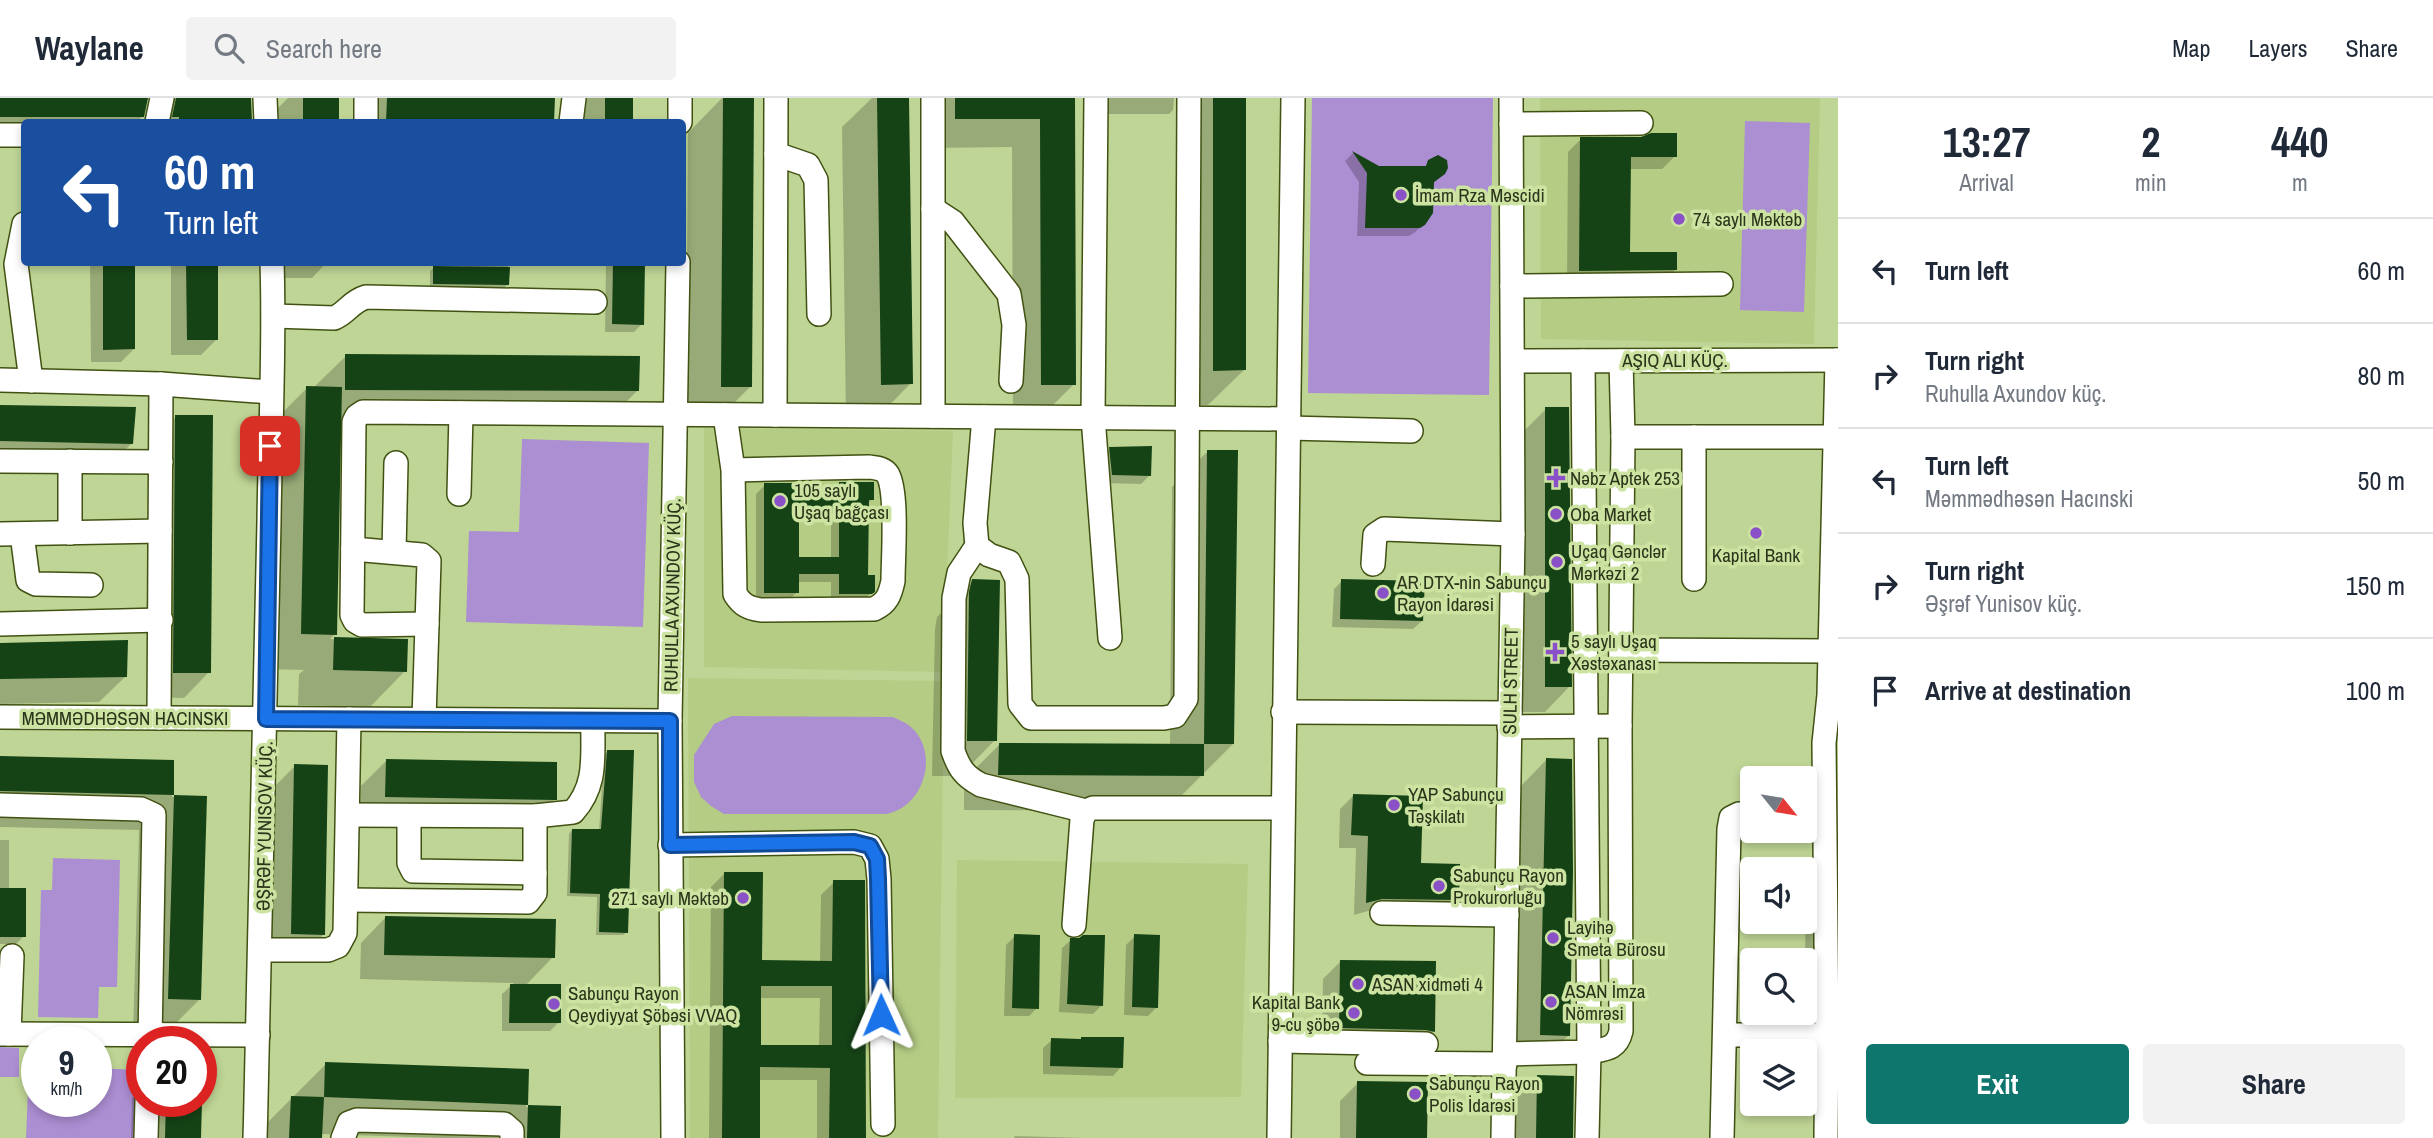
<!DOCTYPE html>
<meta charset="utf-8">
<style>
body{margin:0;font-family:"Archivo Narrow",sans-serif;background:#f2f2f3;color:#1f2937;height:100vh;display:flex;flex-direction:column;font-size:26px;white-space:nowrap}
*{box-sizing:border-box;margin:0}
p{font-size:23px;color:#747a83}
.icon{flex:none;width:38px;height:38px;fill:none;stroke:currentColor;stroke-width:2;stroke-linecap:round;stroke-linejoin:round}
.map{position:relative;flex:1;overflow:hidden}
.details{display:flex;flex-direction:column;background:#fff;width:595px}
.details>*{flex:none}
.hud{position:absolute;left:21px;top:21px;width:665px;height:147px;border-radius:7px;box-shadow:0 4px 10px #0003;background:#1a4fa0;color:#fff;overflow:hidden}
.needle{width:46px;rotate:120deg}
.tools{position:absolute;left:1740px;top:668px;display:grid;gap:14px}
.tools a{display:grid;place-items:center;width:77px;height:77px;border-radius:7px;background:#fff;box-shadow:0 4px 10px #0003;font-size:35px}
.speed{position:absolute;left:21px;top:928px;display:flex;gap:14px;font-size:35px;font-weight:700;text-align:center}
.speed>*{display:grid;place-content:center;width:91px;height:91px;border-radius:50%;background:#fff;box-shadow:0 4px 10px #0003;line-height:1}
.speed small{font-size:18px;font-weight:400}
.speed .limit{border:10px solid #d22;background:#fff;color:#111}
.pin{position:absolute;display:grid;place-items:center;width:60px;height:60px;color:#fff;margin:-30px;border-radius:14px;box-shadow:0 4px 10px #0006}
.me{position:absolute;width:77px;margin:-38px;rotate:359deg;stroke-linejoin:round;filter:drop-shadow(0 0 5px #0008)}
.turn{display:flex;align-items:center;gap:24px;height:147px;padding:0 28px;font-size:32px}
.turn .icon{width:91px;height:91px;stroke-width:2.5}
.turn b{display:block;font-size:49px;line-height:60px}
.eta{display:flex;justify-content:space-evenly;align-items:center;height:119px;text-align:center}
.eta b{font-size:42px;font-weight:700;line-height:49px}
.primary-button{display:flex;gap:14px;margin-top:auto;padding:14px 28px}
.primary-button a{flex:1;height:80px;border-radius:7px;background:#0f766e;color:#fff;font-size:28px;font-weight:700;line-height:80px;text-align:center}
.primary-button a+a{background:#f2f2f3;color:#1f2937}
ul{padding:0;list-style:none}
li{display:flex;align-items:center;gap:21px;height:105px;padding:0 28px;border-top:2px solid #e0e1e3}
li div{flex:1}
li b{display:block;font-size:26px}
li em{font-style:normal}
header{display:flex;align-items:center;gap:42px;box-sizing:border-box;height:98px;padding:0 35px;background:#fff;border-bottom:2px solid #e0e1e3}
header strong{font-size:33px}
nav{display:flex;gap:38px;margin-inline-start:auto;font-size:24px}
.search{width:490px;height:63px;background:#f2f2f3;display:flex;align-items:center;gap:18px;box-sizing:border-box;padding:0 24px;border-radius:7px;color:#747a83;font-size:26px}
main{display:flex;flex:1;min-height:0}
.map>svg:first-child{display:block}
</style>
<header>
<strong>Waylane</strong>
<div class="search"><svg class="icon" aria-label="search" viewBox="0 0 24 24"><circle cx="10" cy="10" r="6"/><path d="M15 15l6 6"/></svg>Search here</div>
<nav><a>Map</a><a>Layers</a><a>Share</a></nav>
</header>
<main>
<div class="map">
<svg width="1838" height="1040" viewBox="0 0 1838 1040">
<rect width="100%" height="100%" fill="#bfd595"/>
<g fill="#b4cc84">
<polygon points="1540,0 1820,0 1814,246 1541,241"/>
<polygon points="704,330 953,333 943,574 704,569"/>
<polygon points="688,580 944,583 938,1040 690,1040"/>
<polygon points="957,762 1248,766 1241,999 955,1000"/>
</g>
<g fill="#ac8ed3">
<polygon points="1312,0 1493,0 1489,297 1308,295"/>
<polygon points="1745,23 1810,25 1804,214 1740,212"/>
<polygon points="522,341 649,345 643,529 466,524 469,433 519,434"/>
<path d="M732 618 893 619C899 622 907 625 912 630 940 657 923 710 886 716H724L711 708 701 699 694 684V657L714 626Z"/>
<polygon points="53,760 120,762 117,889 99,889 98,920 38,919 41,792 52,792"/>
<polygon points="0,949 19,950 19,979 0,979"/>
<polygon points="29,967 37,968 37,1003 96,1003 96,970 137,972 133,1040 26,1040"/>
</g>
<g fill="#0003" fill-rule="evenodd">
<polygon points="0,0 146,0 142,19 136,24 24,24 24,44 0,44"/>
<polygon points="160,0 249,0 250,24 159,24"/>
<polygon points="288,0 337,0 337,24 278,24 278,10"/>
<polygon points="371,0 553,0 552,24 362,24"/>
<polygon points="585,0 632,0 632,24 580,24"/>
<polygon points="722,0 752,0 751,288 715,324 686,324 688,35"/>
<polygon points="872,0 908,0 911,285 876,321 846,321 842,29"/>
<polygon points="943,0 1073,0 1074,286 1045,315 1013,316 1012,49 926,50"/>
<polygon points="1105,0 1174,0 1173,12 1169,16 1107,16"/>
<polygon points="1194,0 1244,0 1244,272 1208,307 1179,307"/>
<polygon points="1581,41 1675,58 1662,71 1629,71 1628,156 1675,172 1662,185 1567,186 1568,54"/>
<polygon points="1353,55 1378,70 1423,70 1434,60 1444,75 1433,86 1424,126 1414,135 1409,138 1357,138 1359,84 1345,63"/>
<polygon points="90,164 133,164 134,251 121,264 91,264"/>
<polygon points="171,164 216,164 217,241 201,257 171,257"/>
<polygon points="278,164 327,164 312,180 278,180"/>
<polygon points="464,164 508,164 508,186 504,190 430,189 430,173 434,170 464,170"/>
<polygon points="609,164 643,164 642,226 634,234 605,234 606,167"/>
<polygon points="346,258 637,293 602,328 339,327 335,536 330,541 406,543 405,573 370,609 298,607 299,576 304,572 267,571 271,326 307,290 313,290"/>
<polygon points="0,308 132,345 106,371 0,368"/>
<polygon points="1546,311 1570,588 1545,614 1520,614 1521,336"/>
<polygon points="176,319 209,574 184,600 148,599 150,344"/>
<polygon points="1110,351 1149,378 1141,386 1104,385 1102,359"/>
<polygon points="1208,353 1233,646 1166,713 964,712 964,682 1000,646 1170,648 1172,389"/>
<path d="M840 385 872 401 867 406V478L871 495 863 503 831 504V484H797V494L789 502H756V396L765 387 798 401H832V394ZM797 423H831V461H797Z"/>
<polygon points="973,483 995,642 960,678 932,678 935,531 937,519"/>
<polygon points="1342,483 1422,523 1413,531 1332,529 1334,491"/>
<polygon points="0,546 125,579 99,604 0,606"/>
<polygon points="608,653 627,834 623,837 596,837 597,799 567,798 569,736 572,732 599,733 604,657"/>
<polygon points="0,660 173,664 172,699 205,700 199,902 164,937 133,936 139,732 0,729"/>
<polygon points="1546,662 1569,937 1543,962 1515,962 1521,688"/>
<polygon points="386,663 555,701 529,726 360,724 361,688"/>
<polygon points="295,668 324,836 298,861 267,861 269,694"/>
<polygon points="1353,698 1419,767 1458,801 1444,815 1368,813 1354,817 1356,750 1339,750 1340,711"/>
<polygon points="0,742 9,742 9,792 24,838 16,846 0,846"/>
<polygon points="1838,768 1838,999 1804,999 1804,954 1801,954 1802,915 1804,915 1806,800"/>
<path d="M724 776 760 864 820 865 821 797 834 784H863L865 1040H817V982H758V1040H709L711 789ZM760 900H820L819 949 759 948Z"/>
<polygon points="386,819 553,859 525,888 559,924 550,933 502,933 502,896 514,885 360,881 361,845"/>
<polygon points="1015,838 1037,910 1029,918 1004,918 1006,847"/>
<polygon points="1135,838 1157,909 1148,918 1124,917 1126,847"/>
<polygon points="1071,842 1080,842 1102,907 1093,916 1059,914 1062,850"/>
<polygon points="1340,864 1434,865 1433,934 1416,951 1322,947 1323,881"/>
<polygon points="1052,942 1121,969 1113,978 1043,976 1043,950"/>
<polygon points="326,966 528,973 526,1009 560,1010 558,1040 443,1040 321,1036 321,1040 256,1040 256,1036"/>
<polygon points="1538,979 1572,1040 1511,1040 1512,1004"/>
<polygon points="1358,985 1425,1040 1340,1040 1340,1003"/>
<polygon points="142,991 142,1003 200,1003 199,1040 131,1040 132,1000"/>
<polygon points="1015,1038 1085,1040 1014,1040"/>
</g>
<g fill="#154316" fill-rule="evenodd">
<polygon points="0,0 148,0 144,19 0,19"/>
<polygon points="176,0 251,0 252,24 179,24 179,19 172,19"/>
<rect x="303" y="0" width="36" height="24"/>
<polygon points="387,0 555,0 554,24 386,24"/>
<rect x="605" y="0" width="28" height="24"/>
<polygon points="723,0 754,0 752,289 721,289"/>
<polygon points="877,0 909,0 913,286 881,287"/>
<polygon points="955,0 1075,0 1076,287 1041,287 1040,21 955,21"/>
<polygon points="1213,0 1246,0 1246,272 1213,273"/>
<polygon points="1651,35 1677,35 1677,59 1631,59 1630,154 1677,154 1677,172 1579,173 1580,39 1641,39"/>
<polygon points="1352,53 1379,68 1426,68 1428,62 1438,57 1447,62 1448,70 1445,76 1434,84 1433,115 1425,127 1420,130 1365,130 1367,75"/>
<polygon points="103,164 135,164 135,251 103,252"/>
<polygon points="186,164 218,164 218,242 187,242"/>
<polygon points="613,164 645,164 644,227 612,226"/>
<polygon points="433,168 510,169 509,187 433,186"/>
<polygon points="345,256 640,258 639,293 345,292"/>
<polygon points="306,288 342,289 337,537 301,536"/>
<polygon points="0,307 136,309 133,346 0,343"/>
<polygon points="1545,309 1569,309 1572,589 1545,589"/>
<polygon points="175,317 213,317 211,575 173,575"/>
<polygon points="1152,348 1151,378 1112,377 1109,349"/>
<polygon points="1207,352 1238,352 1234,646 1204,646"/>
<path d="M839 384H874V402H869L868 477H875V494L872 496H839V476H799V495H764V385H800V399H839ZM799 416H839V459H799Z"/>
<polygon points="972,481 1000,482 997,643 967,643 969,494"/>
<polygon points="1341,481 1425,483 1423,523 1340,521"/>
<polygon points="334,539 408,541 407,574 333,572"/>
<polygon points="128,542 127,579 0,581 0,545"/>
<polygon points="999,645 1204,646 1204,678 998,677"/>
<polygon points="607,652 634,652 628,835 599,834 600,796 570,795 572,731 601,731"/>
<polygon points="0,658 174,662 174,697 0,693"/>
<polygon points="1546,660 1572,661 1573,773 1570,938 1540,937"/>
<polygon points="386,661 557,664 557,702 385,699"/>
<polygon points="294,666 328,667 325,837 291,836"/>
<polygon points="1353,696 1423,698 1421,765 1460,766 1459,802 1382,801 1366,805 1368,738 1351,737"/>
<polygon points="174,697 207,698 201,902 168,901"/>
<path d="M724 774H763L762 862 832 863 833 782H865L866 1040H829L830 970 760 969V1040H722ZM761 888H832V947H761Z"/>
<rect x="0" y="790" width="26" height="49"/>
<polygon points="385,818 556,821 555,860 384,857"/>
<polygon points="1014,836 1040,837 1039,911 1012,910"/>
<polygon points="1134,836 1160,837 1158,910 1132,909"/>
<polygon points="1083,837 1105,837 1103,908 1067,906 1070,840 1079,840"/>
<polygon points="1340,862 1436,863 1435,934 1426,932 1339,930"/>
<polygon points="510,886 561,886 561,925 509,925"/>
<polygon points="1081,939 1124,939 1123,970 1050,968 1051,940 1081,941"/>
<polygon points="325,964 529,971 528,1007 324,999"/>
<polygon points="1537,977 1574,978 1573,1040 1536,1040"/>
<polygon points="1357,983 1428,984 1427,1040 1356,1040"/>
<polygon points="291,998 324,999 322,1040 289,1040"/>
<polygon points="166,1003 202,1003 201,1040 165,1040"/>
<polygon points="528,1007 561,1008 560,1040 527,1040"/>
</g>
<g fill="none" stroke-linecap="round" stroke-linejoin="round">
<defs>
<g id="minor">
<polyline points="265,0 266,24"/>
<polyline points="366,0 366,24"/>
<polyline points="933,0 933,318"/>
<polyline points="1096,0 1093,319 1110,540"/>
<polyline points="157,24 162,0"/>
<polyline points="571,24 574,0"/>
<polyline points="680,24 680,0"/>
<polyline points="1511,26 1641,25"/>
<polyline points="0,37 24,37"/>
<polyline points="776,56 808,67 816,82 819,216"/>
<polyline points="933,111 953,124 1009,196 1014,227 1011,283"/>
<polyline points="24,126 16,166 31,283"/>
<polyline points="1512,188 1721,186"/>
<path d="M274 218 334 220C347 215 350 204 366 199L595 204"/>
<polyline points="1513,263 1838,262"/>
<polyline points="0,282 161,286 270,294"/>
<path d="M725 317 733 372 735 496C742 507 748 510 761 512L874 511C887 505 890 497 893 483 893 460 898 396 888 377 884 370 876 370 869 369L733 372"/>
<polyline points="775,317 776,0"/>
<polyline points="984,319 975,425 977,448 989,457 1009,464 1017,481 1020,606 1031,620 1164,620 1175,618 1186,601 1189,0"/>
<polyline points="1288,330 1411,333"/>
<polyline points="1623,339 1835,339"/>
<polyline points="1694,339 1694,481"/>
<polyline points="0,363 161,364"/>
<polyline points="459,396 461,315"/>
<polyline points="70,435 70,363"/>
<polyline points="0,436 160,433"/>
<polyline points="22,436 28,482 36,486 91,487"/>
<path d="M977 448 959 475 954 500 953 653C959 670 964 678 981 687L1086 713"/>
<polyline points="353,451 422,457 429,463 424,621"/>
<polyline points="394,454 396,365"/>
<polyline points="1373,466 1375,437 1384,431 1513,436"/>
<polyline points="0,526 161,522"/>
<polyline points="427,526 362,527 355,523 352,517 354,324 357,318 363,314 1288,321"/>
<polyline points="1621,552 1831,553"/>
<polyline points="1283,614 1510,615"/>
<polyline points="0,619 670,623"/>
<polyline points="159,620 161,286"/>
<polyline points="1509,629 1620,628"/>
<polyline points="0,707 141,711 154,717 150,943"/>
<path d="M348 717 535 718 573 714C598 686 592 658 593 623"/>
<polyline points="409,718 409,765 413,773 535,775"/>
<polyline points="670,747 854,744 870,748 877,761 879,781 883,1026"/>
<polyline points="346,802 528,804 535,795 535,718"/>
<polyline points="1382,815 1507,817"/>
<polyline points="1074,827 1082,721 1086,713 1093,710 1282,710"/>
<polyline points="261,852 328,852 338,848 345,835 349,621"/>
<polyline points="0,936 258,937"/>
<polyline points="9,936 12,858"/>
<polyline points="1725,937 1827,937"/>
<polyline points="1280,943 1426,946"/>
<polyline points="1506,956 1589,954 1583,263"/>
<polyline points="1367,965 1505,966"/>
<polyline points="146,1040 147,1003"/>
<path d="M255 1040C261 835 266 630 269 424 270 338 275 251 272 164"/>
<polyline points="343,1040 349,1025 357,1022 504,1026 512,1033 512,1040"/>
<polyline points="673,1040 670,623 678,164"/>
<polyline points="1279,1040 1293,0"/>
<polyline points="1503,1040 1513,436 1511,0"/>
<path d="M1587 1040 1589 954C1606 951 1617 951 1621 933L1620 628 1623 339 1621 263"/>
<polyline points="1722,1040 1729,731 1731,720 1739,716 1752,716"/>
<polyline points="1826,1040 1827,937 1824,645 1829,597 1837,262"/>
</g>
</defs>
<use href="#minor" stroke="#405111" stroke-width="26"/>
<use href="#minor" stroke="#fff" stroke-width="23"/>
</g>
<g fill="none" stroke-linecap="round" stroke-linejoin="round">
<defs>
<polyline id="route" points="270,348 266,621 670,623 670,747 854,744 870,748 877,761 878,781 881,917"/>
</defs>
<use href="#route" stroke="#114b97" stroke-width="18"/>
<use href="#route" stroke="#1a73e8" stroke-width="12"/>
</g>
<g fill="#8a50c7" stroke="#cce3a1" stroke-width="2.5">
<circle cx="1401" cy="97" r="7"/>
<circle cx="1679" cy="121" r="7"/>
<path d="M1552.5 369.5h7v7h7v7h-7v7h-7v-7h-7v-7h7z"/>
<circle cx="780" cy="403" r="7"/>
<circle cx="1556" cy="416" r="7"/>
<circle cx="1756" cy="435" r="7"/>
<circle cx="1557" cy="464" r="7"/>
<circle cx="1383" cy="495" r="7"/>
<path d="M1551.5 543.5h7v7h7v7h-7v7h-7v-7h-7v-7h7z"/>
<circle cx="1394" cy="707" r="7"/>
<circle cx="1439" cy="788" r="7"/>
<circle cx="743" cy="800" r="7"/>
<circle cx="1553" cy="840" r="7"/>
<circle cx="1358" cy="886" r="7"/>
<circle cx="1551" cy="904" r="7"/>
<circle cx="554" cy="906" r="7"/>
<circle cx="1354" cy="915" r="7"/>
<circle cx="1415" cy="996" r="7"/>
</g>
<g text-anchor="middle" stroke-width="7" stroke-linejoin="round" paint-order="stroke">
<g font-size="19" fill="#2c351b" stroke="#cce3a1" text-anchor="start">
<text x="1415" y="104">İmam Rza Məscidi</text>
<text x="1693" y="128">74 saylı Məktəb</text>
<text x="1570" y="387">Nəbz Aptek 253</text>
<text x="794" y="399">105 saylı<tspan x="794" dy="22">Uşaq bağçası</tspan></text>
<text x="1570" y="423">Oba Market</text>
<text x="1571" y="460">Uçaq Gənclər<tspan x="1571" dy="22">Mərkəzi 2</tspan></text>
<text x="1756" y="464" text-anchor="middle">Kapital Bank</text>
<text x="1397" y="491">AR DTX-nin Sabunçu<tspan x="1397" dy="22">Rayon İdarəsi</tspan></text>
<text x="1571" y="550">5 saylı Uşaq<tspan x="1571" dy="22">Xəstəxanası</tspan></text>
<text x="1408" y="703">YAP Sabunçu<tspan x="1408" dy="22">Təşkilatı</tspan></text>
<text x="1453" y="784">Sabunçu Rayon<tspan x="1453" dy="22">Prokurorluğu</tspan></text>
<text x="729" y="807" text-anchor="end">271 saylı Məktəb</text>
<text x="1567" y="836">Layihə<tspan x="1567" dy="22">Smeta Bürosu</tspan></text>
<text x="1372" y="893">ASAN xidməti 4</text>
<text x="1565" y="900">ASAN İmza<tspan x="1565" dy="22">Nömrəsi</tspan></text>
<text x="568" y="902">Sabunçu Rayon<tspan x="568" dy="22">Qeydiyyat Şöbəsi VVAQ</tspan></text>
<text x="1340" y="911" text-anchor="end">Kapital Bank<tspan x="1340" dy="22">9-cu şöbə</tspan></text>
<text x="1429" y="992">Sabunçu Rayon<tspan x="1429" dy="22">Polis İdarəsi</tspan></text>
</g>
<g font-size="19" fill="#2c351b" stroke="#cce3a1">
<text x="1675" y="269">AŞIQ ALI KÜÇ.</text>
<text transform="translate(672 497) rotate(-89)" y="7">RUHULLA AXUNDOV KÜÇ.</text>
<text transform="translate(1510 583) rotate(-89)" y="7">SULH STREET</text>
<text x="125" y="627">MƏMMƏDHƏSƏN HACINSKI</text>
<text transform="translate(264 728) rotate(-89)" y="7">ƏŞRƏF YUNISOV KÜÇ.</text>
</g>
</g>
</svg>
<div class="tools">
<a><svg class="needle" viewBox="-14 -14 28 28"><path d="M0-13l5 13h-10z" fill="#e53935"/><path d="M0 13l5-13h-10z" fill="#747a83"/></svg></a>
<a><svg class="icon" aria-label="sound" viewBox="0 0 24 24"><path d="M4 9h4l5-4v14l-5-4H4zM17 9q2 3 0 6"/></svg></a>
<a><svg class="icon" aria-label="search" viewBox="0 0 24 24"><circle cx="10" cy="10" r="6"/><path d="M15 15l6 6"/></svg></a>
<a><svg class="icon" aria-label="layers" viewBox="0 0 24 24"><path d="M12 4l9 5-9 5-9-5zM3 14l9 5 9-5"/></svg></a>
</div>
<div class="speed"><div>9<small>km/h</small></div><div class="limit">20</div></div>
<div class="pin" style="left:270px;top:348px;background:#d93025"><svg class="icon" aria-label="arrive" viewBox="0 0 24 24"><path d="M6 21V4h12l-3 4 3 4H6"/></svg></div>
<svg class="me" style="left:881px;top:917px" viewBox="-20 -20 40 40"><path d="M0-17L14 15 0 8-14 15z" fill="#1a73e8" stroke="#fff" stroke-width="4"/></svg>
<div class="hud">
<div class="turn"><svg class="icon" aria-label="left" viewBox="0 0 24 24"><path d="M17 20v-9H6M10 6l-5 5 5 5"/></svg><div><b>60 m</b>Turn left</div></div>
</div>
</div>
<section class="details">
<div class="eta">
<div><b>13:27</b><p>Arrival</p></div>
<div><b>2</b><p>min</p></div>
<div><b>440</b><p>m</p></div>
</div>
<ul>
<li><svg class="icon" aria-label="left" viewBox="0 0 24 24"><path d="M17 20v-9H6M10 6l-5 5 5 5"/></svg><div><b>Turn left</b></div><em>60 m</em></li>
<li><svg class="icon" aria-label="right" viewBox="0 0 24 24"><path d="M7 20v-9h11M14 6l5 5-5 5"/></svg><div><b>Turn right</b><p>Ruhulla Axundov küç.</p></div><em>80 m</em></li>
<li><svg class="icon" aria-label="left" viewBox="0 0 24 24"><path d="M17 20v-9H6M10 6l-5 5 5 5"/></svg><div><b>Turn left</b><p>Məmmədhəsən Hacınski</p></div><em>50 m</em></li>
<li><svg class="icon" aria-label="right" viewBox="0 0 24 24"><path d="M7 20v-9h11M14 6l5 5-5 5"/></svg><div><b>Turn right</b><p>Əşrəf Yunisov küç.</p></div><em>150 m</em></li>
<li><svg class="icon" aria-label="arrive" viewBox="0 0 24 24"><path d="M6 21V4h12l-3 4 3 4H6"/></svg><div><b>Arrive at destination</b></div><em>100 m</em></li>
</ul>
<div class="primary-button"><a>Exit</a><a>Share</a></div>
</section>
</main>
